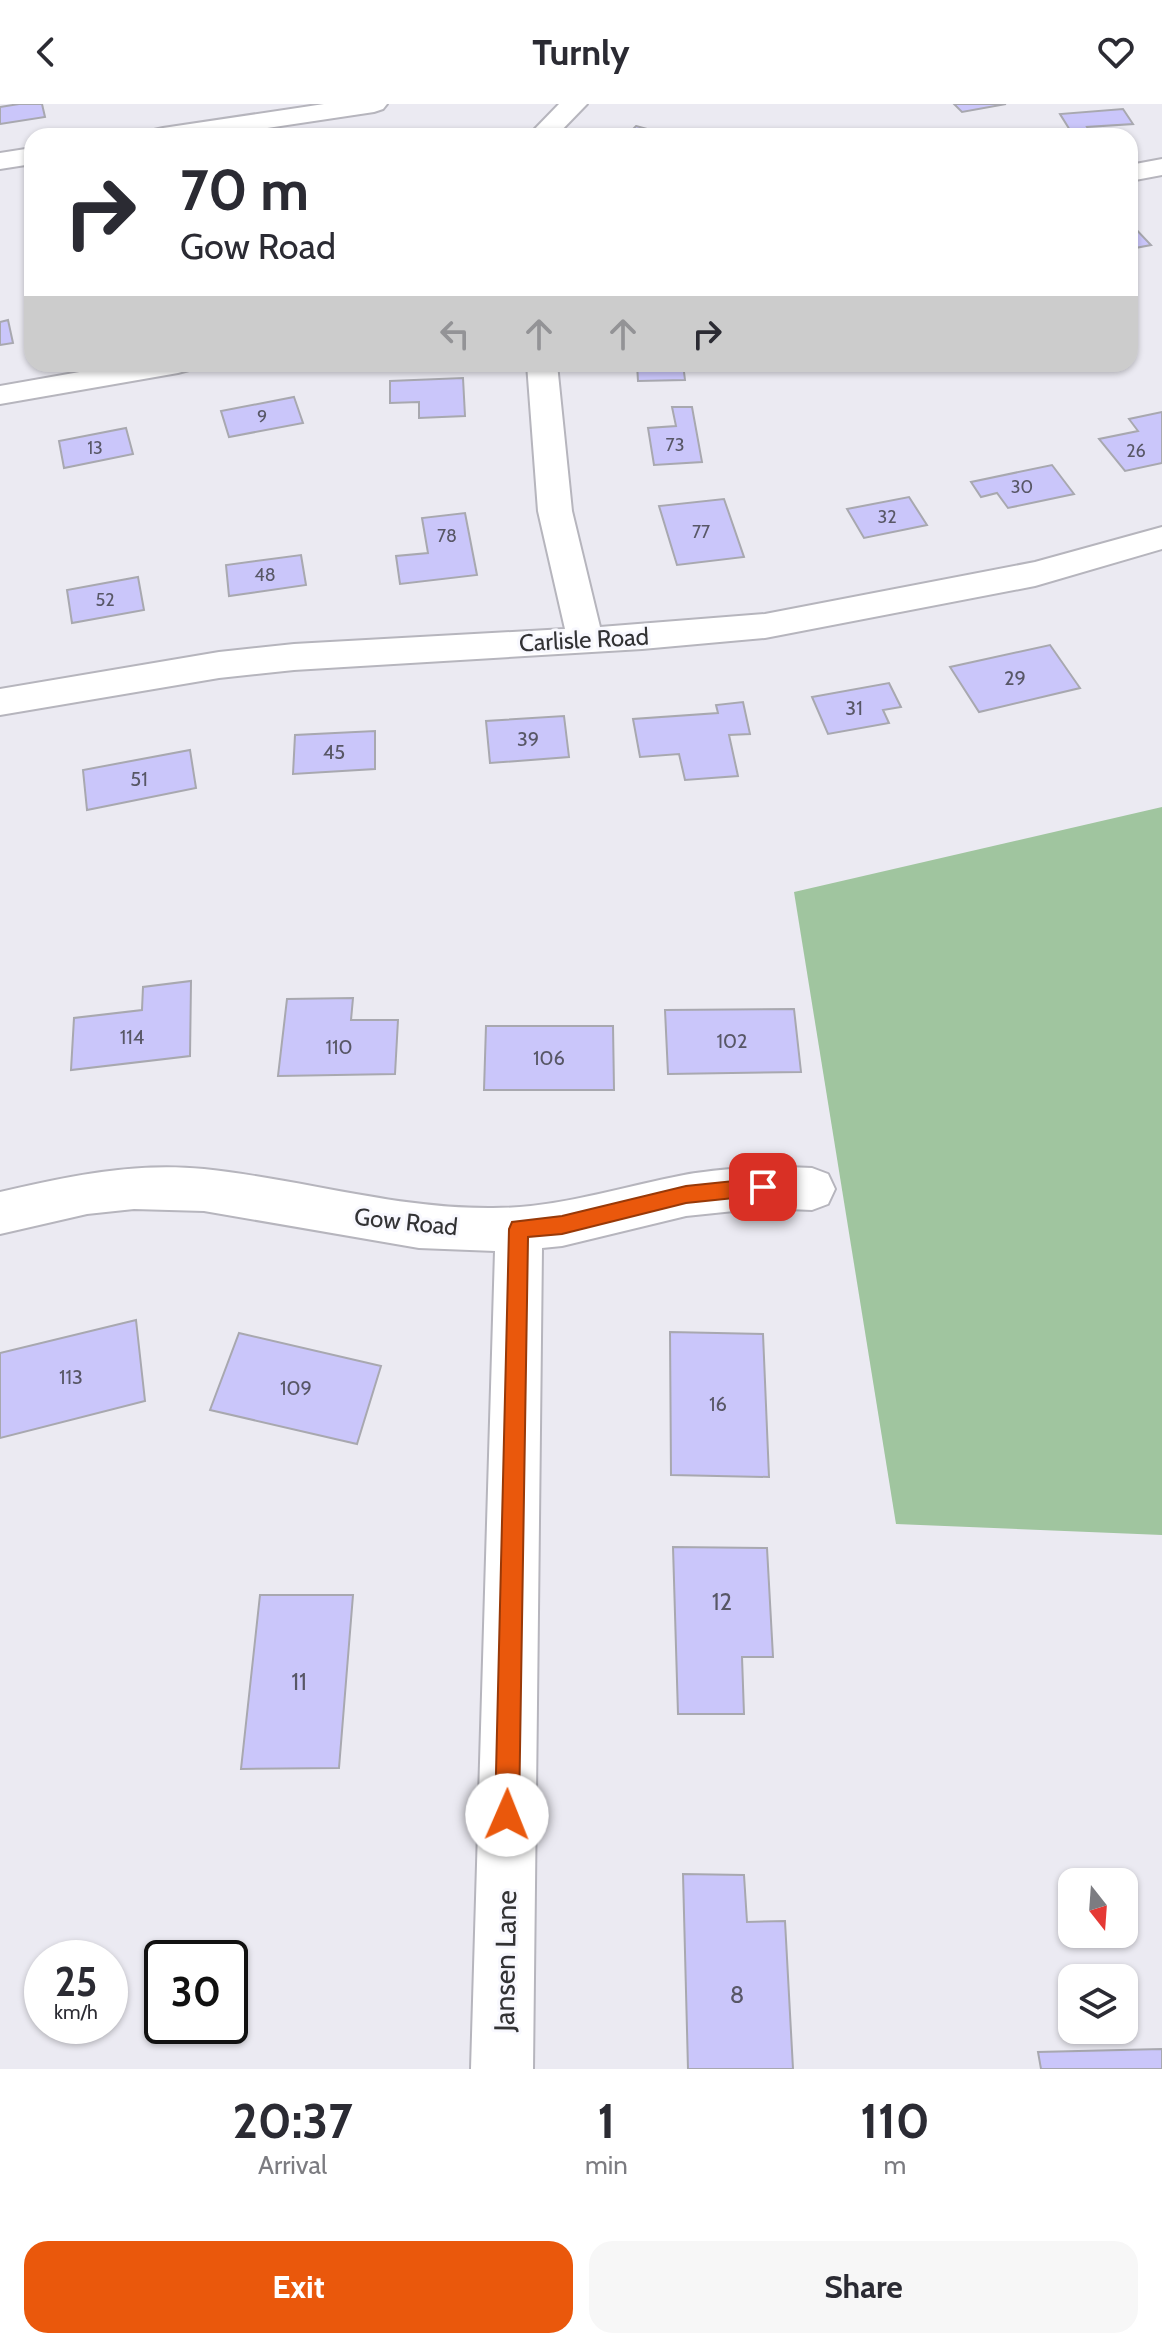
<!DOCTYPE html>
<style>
body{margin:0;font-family:Cabin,sans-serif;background:#f7f7f7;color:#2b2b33;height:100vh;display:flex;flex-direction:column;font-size:30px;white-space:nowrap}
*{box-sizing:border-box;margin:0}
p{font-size:26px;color:#7c7c81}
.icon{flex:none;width:44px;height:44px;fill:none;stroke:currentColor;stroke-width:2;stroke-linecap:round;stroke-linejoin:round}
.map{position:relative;height:1965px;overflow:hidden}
.panel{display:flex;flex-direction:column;background:#fff;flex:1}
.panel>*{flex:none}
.hud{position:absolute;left:24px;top:24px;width:1114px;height:244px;border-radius:24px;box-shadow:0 2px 6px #0004;background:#fff;color:#2b2b33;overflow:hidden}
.needle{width:52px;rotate:163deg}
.tools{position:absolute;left:1058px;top:1764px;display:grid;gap:16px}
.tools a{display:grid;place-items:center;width:80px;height:80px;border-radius:16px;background:#fff;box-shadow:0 2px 6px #0004;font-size:40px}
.speed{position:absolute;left:24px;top:1836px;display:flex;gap:16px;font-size:40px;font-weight:700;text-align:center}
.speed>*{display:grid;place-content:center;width:104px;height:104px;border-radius:50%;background:#fff;box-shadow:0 2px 6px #0004;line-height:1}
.speed small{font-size:20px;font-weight:400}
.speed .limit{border:4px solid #111;border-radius:12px;background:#fff;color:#111}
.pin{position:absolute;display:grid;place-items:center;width:68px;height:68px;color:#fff;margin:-34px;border-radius:16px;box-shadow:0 4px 12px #0006}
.me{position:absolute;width:88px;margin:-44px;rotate:1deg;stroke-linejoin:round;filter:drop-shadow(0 0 6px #0008)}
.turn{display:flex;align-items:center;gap:28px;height:168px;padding:0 24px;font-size:36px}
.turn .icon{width:104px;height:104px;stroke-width:2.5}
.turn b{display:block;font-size:56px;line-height:68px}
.lanes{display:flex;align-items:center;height:76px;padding:0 24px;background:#0003;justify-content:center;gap:40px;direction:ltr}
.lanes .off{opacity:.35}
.eta{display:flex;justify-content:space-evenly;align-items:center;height:136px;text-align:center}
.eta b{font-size:48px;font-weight:700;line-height:56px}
.action{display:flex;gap:16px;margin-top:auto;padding:16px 24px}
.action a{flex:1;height:92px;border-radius:24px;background:#ea580c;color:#fff;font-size:32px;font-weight:700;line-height:92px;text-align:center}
.action a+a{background:#f7f7f7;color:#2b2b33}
header{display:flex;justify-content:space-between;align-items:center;height:104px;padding:0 24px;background:#fff;font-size:36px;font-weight:700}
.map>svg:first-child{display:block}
</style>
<header><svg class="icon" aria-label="back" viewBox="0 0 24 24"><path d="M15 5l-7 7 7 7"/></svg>Turnly<svg class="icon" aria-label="heart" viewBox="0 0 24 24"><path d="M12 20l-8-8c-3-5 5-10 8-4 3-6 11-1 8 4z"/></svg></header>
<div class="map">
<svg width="1162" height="1965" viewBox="0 0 1162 1965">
<rect width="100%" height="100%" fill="#ebeaf2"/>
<polygon fill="#a0c59f" points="1162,703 1162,1431 896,1420 794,788"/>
<g fill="#cac6fa" stroke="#a8a8af" stroke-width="2">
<polygon points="19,0 42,0 45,13 0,20 0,3"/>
<polygon points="954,0 1006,0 962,8"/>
<polygon points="1123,5 1133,20 1087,23 1091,30 1073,31 1060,10"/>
<polygon points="636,22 673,32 626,32"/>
<polygon points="1130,119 1151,141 1130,145"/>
<polygon points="8,216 13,239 0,241 0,218"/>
<polygon points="637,260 683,260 685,276 638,277"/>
<polygon points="463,274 465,312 419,314 419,298 390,299 390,277"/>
<polygon points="294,293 303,319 229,333 221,307"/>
<polygon points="672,303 692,303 702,358 654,361 648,324 676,322"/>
<polygon points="1162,308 1162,359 1125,367 1099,335 1138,327 1129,315"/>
<polygon points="126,324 133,350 64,364 59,337"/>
<polygon points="1052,361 1074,390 1008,404 997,389 981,393 971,378"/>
<polygon points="909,393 927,421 864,434 847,405"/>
<polygon points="724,395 744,453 677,461 659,402"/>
<polygon points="465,409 477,471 400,480 396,452 428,449 422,414"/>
<polygon points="301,451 306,481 229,492 226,461"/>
<polygon points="138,473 144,506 72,519 67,486"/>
<polygon points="1050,541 1080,584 979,608 950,563"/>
<polygon points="889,579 901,603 883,606 889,619 828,630 812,593"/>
<polygon points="743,598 750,630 729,631 738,672 685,676 679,650 640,653 633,615 718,609 716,601"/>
<polygon points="564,612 569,653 490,659 486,617"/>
<polygon points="375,627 375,665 293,670 295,631"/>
<polygon points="190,646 196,684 87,706 83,666"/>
<polygon points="191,877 190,952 71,966 74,914 142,906 143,883"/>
<polygon points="353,894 351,916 398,916 395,970 278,972 287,895"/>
<polygon points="794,905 801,968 668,970 665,906"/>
<polygon points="486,922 613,922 614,986 484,986"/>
<polygon points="136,1216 145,1297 0,1334 0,1249"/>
<polygon points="670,1228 763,1230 769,1373 671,1371"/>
<polygon points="239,1229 381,1262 357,1340 210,1306"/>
<polygon points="673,1443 767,1444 773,1553 742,1553 744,1610 678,1610"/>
<polygon points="260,1491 353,1491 339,1664 241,1665"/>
<polygon points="683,1770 744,1771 747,1818 785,1817 793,1965 688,1965"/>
<polygon points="1162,1945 1162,1965 1041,1965 1038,1948"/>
</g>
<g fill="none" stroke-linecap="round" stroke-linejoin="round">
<defs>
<g id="minor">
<polygon points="324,0 387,0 383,5 374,8 214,32 150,32 154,26 163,24"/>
<polygon points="559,0 587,0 556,32 528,32"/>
<polygon points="32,44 32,60 0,65 0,49"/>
<polygon points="1162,55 1162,71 1130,77 1130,61"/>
<polygon points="125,260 193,260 189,266 178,269 0,300 0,282"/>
<polygon points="527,260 557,260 572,407 600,523 765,510 1035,458 1162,423 1162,445 1035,482 765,534 642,545 294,566 219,574 0,611 0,585 219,548 294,540 565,525 538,407"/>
<path d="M763 1062 812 1064 828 1070 835 1085 828 1100 812 1106 763 1104 686 1112 562 1142 542 1144 533 1965H471L495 1147 419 1144 204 1107 134 1105 87 1110 0 1130V1088C68 1072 134 1058 204 1065 301 1075 395 1105 493 1104 560 1104 620 1083 684 1071 710 1066 737 1065 763 1062Z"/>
</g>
</defs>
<use href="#minor" stroke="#b6b5bd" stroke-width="4"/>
<use href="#minor" fill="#fff" fill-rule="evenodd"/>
</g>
<polygon fill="#ea580c" stroke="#983908" stroke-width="2" points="763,1074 770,1077 773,1083 770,1089 763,1091 686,1099 562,1130 528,1133 519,1711 516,1719 507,1723 499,1719 495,1711 509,1125 512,1118 562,1112 686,1082"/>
<g text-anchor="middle" stroke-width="6" stroke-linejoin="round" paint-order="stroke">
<g font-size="18" fill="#585766">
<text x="262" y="319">9</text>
<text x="675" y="347">73</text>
<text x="95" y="350">13</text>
<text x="1136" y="353">26</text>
<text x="1022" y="389">30</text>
<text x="887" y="419">32</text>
<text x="701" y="434">77</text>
<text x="447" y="438">78</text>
<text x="265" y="477">48</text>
<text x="105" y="502">52</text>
</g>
<g font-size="20" fill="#585766">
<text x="1015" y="581">29</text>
<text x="854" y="611">31</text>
<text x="528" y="642">39</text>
<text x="334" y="655">45</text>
<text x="139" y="682">51</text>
<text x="132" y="940">114</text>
<text x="732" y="944">102</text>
<text x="339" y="950">110</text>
<text x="549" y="961">106</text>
<text x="71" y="1280">113</text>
<text x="296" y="1291">109</text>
<text x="718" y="1307">16</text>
</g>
<g font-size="24" fill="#323234" stroke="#f8f8fe">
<text transform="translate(584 536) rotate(-3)" y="8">Carlisle Road</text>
<text transform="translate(406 1118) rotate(6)" y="8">Gow Road</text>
</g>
<g font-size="24" fill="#585766">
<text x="722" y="1506">12</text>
<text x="299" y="1586">11</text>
<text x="737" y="1899">8</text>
</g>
<g font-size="28" fill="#323234" stroke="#f8f8fe">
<text transform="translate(505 1857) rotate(-89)" y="10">Jansen Lane</text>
</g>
</g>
</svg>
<div class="tools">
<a><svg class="needle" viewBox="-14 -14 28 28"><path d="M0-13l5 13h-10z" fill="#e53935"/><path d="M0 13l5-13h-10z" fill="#7c7c81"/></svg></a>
<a><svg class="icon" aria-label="layers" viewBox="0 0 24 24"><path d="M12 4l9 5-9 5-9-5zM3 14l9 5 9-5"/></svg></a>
</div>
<div class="speed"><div>25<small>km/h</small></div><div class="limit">30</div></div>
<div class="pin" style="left:763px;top:1083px;background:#d93025"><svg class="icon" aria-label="arrive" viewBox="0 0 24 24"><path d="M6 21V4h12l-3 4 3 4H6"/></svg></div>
<svg class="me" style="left:507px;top:1711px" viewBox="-20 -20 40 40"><circle r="19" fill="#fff"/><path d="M0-13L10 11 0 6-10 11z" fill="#ea580c"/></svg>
<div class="hud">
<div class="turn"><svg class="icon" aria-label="right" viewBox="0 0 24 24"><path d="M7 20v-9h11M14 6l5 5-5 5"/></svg><div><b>70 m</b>Gow Road</div></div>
<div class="lanes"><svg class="icon off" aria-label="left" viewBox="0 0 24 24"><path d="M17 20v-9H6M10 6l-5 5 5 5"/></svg><svg class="icon off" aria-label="ahead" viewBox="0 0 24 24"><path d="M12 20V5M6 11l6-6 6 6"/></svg><svg class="icon off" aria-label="ahead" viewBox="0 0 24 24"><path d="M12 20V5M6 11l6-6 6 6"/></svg><svg class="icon" aria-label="right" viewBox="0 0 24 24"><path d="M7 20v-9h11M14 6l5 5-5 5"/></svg></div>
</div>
</div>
<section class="panel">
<div class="eta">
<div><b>20:37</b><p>Arrival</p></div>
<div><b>1</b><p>min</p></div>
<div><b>110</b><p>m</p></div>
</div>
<div class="action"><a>Exit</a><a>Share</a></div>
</section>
